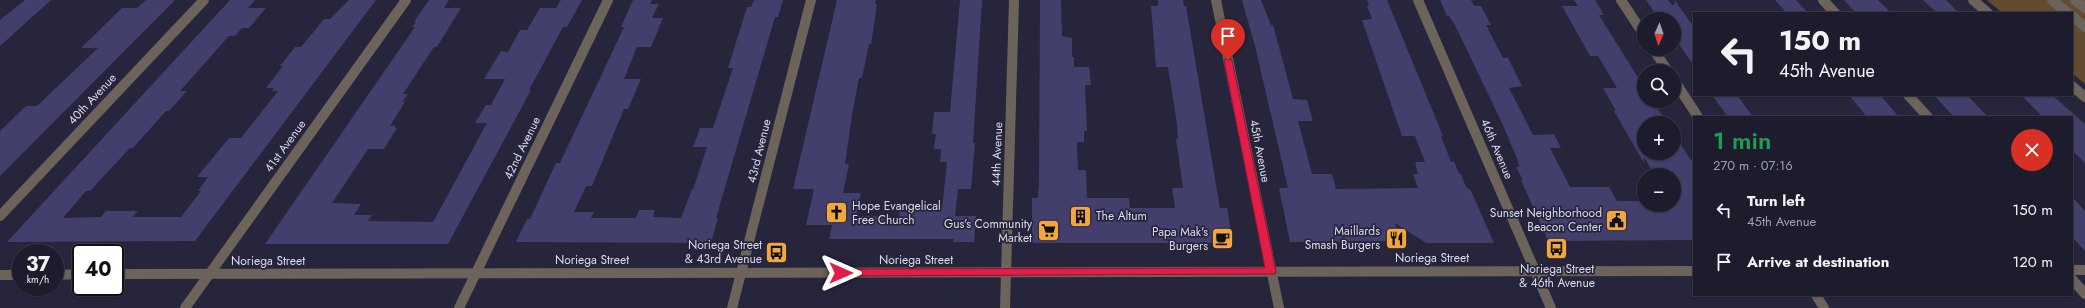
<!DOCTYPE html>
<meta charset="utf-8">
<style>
body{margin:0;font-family:Jost,sans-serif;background:#252535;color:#f1f3f6;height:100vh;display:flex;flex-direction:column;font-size:15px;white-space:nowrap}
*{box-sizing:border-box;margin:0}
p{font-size:13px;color:#a0a1aa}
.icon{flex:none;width:22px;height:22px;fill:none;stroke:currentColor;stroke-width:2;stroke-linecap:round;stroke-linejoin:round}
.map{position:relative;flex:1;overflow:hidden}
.panel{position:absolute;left:1693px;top:116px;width:380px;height:180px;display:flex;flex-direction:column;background:#1c1c2d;border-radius:0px;box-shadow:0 1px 3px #0004,0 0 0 1px #3a3a49}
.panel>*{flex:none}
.hud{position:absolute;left:1693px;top:12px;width:380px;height:84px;border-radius:0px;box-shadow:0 1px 3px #0004,0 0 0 1px #3a3a49;background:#1c1c2d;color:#f1f3f6;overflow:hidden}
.needle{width:26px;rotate:183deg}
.fabs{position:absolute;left:1637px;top:12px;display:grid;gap:8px}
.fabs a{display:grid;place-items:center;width:44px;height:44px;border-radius:50%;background:#1c1c2d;box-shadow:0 1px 3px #0004,0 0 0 1px #3a3a49;font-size:20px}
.speed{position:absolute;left:12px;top:244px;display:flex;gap:8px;font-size:20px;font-weight:700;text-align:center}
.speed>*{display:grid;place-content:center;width:52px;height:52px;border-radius:50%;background:#1c1c2d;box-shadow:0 1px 3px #0004,0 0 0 1px #3a3a49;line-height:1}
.speed small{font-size:10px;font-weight:400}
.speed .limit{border:2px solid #111;border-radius:6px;background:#fff;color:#111}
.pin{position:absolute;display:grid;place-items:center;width:34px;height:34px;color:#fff;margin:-41px -17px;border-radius:50% 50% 50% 0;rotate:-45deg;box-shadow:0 0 4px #0007}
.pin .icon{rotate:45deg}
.me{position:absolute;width:44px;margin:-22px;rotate:90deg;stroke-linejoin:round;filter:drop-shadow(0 0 3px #0008)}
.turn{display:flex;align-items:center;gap:14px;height:84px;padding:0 20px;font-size:18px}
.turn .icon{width:52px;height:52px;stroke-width:2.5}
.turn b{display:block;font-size:28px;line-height:34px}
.round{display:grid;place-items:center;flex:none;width:42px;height:42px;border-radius:21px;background:#252535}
.summary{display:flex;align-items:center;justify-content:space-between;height:68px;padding:0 20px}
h1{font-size:24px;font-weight:600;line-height:30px;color:#1e9e55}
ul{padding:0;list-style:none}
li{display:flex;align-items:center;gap:12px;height:52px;padding:0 20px}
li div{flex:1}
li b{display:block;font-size:15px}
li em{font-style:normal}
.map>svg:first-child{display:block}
</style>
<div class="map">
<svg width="2085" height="308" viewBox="0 0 2085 308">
<rect width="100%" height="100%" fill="#26253c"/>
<polygon fill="#634b2f" points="1987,0 2085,0 2085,84 2072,73 2072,13 2002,13"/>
<g fill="#423f6d">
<polygon points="25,0 51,0 0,46 0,20"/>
<polygon points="146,0 175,0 0,176 0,131 26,106 37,106 98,48 81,48 122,8 137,8"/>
<polygon points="230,0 255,0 248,8 266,8 249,28 242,28 235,36 229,36 180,91 187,91 169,111 166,111 133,148 130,148 103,177 90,191 86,191 63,218 101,217 106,211 138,211 132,217 181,217 201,191 198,191 208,177 197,177 229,138 241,138 278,91 272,91 274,88 266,88 283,66 280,66 295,47 301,47 324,19 330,19 349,0 376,0 195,241 7,242"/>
<polygon points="429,0 449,0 444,8 461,8 437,47 434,47 403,94 408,94 402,102 405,102 390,126 396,126 395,128 397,128 384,149 368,149 332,203 361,204 354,215 372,215 368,221 433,222 487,123 475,123 486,105 491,105 505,79 484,79 501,51 508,52 520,30 527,30 540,8 556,8 561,0 582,0 567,27 563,27 549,53 529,90 531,90 448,244 265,244 415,27 412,27 416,22 414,22"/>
<polygon points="633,0 652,0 650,4 659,4 652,18 663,18 651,47 637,47 624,79 641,79 628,109 624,109 592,186 586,186 574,212 594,212 591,218 636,218 639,210 655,210 653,217 681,218 692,189 693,190 707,147 693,147 700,128 713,128 733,68 728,68 747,7 751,7 754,0 783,0 778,17 775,17 716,218 718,218 711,243 516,242 527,219 530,219 556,163 560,163 624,27 621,27"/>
<polygon points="837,0 876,0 875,4 877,4 871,44 869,44 862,78 859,78 852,115 845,164 849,164 843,193 861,193 856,216 899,217 900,210 942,210 947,162 940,162 941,149 934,149 936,134 932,134 934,112 950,112 960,0 982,0 973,143 975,143 971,189 958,189 955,216 976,216 974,242 953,242 954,239 829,239 832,225 806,225 814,189 793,189"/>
<polygon points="1040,0 1061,0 1062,36 1072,38 1072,57 1074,57 1074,67 1089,67 1091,85 1085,85 1087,131 1084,131 1084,142 1077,142 1078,170 1086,170 1087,198 1129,198 1130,208 1175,208 1172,188 1183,188 1176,139 1178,139 1177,124 1168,67 1156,67 1151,6 1158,6 1158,0 1183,0 1184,6 1186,6 1220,208 1227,208 1233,243 1032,243 1032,198 1038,198 1039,183"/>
<polygon points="1242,0 1261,0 1271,25 1273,25 1293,99 1307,100 1313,121 1298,121 1312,174 1332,174 1336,189 1418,188 1413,174 1418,174 1415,162 1425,162 1415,136 1402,136 1362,20 1372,19 1367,6 1369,6 1367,0 1387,0 1443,136 1441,136 1451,162 1454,161 1459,174 1461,174 1466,187 1471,191 1494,243 1426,243 1395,223 1401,241 1290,242 1279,188 1288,188 1255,46"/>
<polygon points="1440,0 1471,0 1474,6 1481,6 1491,25 1486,25 1503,58 1508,58 1522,86 1509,88 1533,135 1554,134 1561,148 1550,148 1570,187 1609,187 1617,201 1644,201 1644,205 1674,205 1674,175 1654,174 1644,157 1644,163 1614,111 1616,111 1603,88 1617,88 1598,56 1590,56 1562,6 1578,6 1574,0 1595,0 1604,15 1599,15 1644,87 1644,101 1653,101 1667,123 1644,123 1644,153 1674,153 1674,134 1691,160 1694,160 1694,240 1548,241 1521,180 1523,180 1516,167 1519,167 1518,161 1502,123 1455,25 1449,16 1447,16"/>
<polygon points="1646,0 1668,0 1672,5 1674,5 1675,0 1678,5 1694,27 1694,66 1674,37 1674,19 1659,19"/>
<polygon points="1775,0 1796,0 1808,13 1787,13"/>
<polygon points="1844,0 1878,0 1891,13 1856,13"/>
<polygon points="1923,0 1946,0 1959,13 1937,13"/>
<polygon points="1712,95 1737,95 1753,117 1728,117"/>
<polygon points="1849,95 1880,95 1899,117 1867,117"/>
<polygon points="1934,95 1967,95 1988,117 1954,117"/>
<polygon points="2021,95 2052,95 2085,124 2085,163 2072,150 2072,117 2043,117"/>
<polygon points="2072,197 2085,211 2085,251 2072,237"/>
</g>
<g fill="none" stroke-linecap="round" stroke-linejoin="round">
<g stroke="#6c645a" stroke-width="10">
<polyline points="1216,0 1279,308"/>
<polyline points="1418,0 1551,308"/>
<polyline points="1621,0 1644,35"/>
<polyline points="1823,0 1835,13"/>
<polyline points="1973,0 1988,13"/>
<polyline points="2052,0 2068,13"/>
<polyline points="2075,0 2085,8"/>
<polyline points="2072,16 2085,27"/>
<polyline points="1653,49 1668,71"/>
<polyline points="1674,80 1698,117"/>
<polyline points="2072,86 2085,97"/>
<polyline points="1908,95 1928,117"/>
<polyline points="0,216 204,0"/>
<polyline points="2072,270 2085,270"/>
<polyline points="115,274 1694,271"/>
<polyline points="0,275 21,275"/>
<polyline points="55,275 81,274"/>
<polyline points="2072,279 2085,294"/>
<polyline points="1816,295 1824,308"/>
<polyline points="185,308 406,0"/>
<polyline points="459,308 608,0"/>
<polyline points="732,308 811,0"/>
<polyline points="1005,308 1014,0"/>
</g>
</g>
<polygon fill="#e11d48" stroke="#92132f" points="1228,58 1232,60 1276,272 1275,274 841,276 836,273 841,269 1265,268 1224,60"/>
<defs>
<symbol id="church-square" viewBox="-11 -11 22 22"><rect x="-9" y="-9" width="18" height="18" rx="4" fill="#f1a63f" stroke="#26253c"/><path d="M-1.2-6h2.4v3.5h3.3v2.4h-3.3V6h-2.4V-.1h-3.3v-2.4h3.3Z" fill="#111"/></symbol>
<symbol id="building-square" viewBox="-11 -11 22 22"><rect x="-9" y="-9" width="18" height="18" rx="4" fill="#f1a63f" stroke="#26253c"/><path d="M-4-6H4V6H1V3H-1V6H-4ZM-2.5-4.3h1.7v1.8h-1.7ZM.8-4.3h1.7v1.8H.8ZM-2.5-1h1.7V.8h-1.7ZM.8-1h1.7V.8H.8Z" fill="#111"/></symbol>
<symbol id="civic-square" viewBox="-11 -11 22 22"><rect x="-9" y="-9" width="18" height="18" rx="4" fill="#f1a63f" stroke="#26253c"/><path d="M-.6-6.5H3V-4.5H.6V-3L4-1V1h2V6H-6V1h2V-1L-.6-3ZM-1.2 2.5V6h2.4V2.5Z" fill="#111"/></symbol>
<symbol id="supermarket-square" viewBox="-11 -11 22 22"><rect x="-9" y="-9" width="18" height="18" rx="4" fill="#f1a63f" stroke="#26253c"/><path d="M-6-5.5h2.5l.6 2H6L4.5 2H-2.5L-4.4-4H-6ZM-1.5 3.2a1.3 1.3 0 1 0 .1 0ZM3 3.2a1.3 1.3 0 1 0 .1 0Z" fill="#111"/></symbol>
<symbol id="restaurant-square" viewBox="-11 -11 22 22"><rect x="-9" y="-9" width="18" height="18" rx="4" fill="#f1a63f" stroke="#26253c"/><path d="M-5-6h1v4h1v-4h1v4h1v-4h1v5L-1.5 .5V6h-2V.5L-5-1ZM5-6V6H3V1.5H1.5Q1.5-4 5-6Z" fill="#111"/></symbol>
<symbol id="cafe-square" viewBox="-11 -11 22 22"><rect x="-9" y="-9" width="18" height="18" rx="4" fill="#f1a63f" stroke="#26253c"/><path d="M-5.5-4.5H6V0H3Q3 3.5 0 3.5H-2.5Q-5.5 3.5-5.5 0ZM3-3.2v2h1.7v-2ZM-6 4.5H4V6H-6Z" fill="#111"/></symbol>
<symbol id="bus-square" viewBox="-11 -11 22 22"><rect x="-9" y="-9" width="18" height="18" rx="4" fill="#f1a63f" stroke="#26253c"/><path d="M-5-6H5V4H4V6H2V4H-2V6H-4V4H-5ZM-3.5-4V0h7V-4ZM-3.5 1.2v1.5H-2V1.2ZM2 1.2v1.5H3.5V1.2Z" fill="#111"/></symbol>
</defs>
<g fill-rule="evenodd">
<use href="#church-square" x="824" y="200" width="25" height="25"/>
<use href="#building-square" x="1068" y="204" width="25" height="25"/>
<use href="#civic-square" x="1604" y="208" width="25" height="25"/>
<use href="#supermarket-square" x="1036" y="218" width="25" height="25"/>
<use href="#restaurant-square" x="1384" y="226" width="25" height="25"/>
<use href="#cafe-square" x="1210" y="226" width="25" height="25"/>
<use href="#bus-square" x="1544" y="236" width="25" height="25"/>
<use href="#bus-square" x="764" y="240" width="25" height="25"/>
</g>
<g text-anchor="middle" stroke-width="3.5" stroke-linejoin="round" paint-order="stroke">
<g font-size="12" fill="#dadbea" stroke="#26253c">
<text transform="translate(92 99) rotate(-47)" y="4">40th Avenue</text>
<text transform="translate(285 146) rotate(-54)" y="4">41st Avenue</text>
<text transform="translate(522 148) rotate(-64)" y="4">42nd Avenue</text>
<text transform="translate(1497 149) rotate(67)" y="4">46th Avenue</text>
<text transform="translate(759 151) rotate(-76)" y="4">43rd Avenue</text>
<text transform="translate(1260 151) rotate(79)" y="4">45th Avenue</text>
<text transform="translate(997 154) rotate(-88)" y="4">44th Avenue</text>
<text x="1432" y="262">Noriega Street</text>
<text x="592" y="264">Noriega Street</text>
<text x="916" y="264">Noriega Street</text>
<text x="268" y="265">Noriega Street</text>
</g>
<g font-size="12" fill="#dadbea" stroke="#26253c" text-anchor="end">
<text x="852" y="210" text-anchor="start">Hope Evangelical<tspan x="852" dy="14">Free Church</tspan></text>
<text x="1602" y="217">Sunset Neighborhood<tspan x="1602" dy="14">Beacon Center</tspan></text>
<text x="1096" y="220" text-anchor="start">The Altum</text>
<text x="1032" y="228">Gus's Community<tspan x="1032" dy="14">Market</tspan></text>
<text x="1380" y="235">Maillards<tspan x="1380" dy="14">Smash Burgers</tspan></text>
<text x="1208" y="236">Papa Mak's<tspan x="1208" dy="14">Burgers</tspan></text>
<text x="762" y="249">Noriega Street<tspan x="762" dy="14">&amp; 43rd Avenue</tspan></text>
<text x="1557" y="273" text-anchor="middle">Noriega Street<tspan x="1557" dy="14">&amp; 46th Avenue</tspan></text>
</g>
</g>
</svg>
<div class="fabs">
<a><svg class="needle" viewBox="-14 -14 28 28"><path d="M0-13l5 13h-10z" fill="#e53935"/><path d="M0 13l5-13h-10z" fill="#a0a1aa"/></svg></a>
<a><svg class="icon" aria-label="search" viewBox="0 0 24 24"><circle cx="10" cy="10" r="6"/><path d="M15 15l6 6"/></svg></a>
<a>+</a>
<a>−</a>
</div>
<div class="speed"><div>37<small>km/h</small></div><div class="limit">40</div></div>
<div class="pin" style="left:1228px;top:60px;background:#d93025"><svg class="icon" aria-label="arrive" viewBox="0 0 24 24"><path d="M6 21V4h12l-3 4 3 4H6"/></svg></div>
<svg class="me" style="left:841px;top:273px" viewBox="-20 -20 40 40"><path d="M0-17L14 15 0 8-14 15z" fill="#e11d48" stroke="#fff" stroke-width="4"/></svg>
<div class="hud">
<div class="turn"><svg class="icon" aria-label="left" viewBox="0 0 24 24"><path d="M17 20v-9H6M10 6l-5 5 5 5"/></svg><div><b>150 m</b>45th Avenue</div></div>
</div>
<section class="panel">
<div class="summary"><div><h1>1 min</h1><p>270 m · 07:16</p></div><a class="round" style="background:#d93025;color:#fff"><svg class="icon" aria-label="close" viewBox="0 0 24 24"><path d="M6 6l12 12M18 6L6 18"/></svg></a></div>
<ul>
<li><svg class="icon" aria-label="left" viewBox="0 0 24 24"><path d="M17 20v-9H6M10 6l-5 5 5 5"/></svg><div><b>Turn left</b><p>45th Avenue</p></div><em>150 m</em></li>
<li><svg class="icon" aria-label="arrive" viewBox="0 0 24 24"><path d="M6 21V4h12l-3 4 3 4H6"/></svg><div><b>Arrive at destination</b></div><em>120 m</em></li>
</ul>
</section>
</div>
